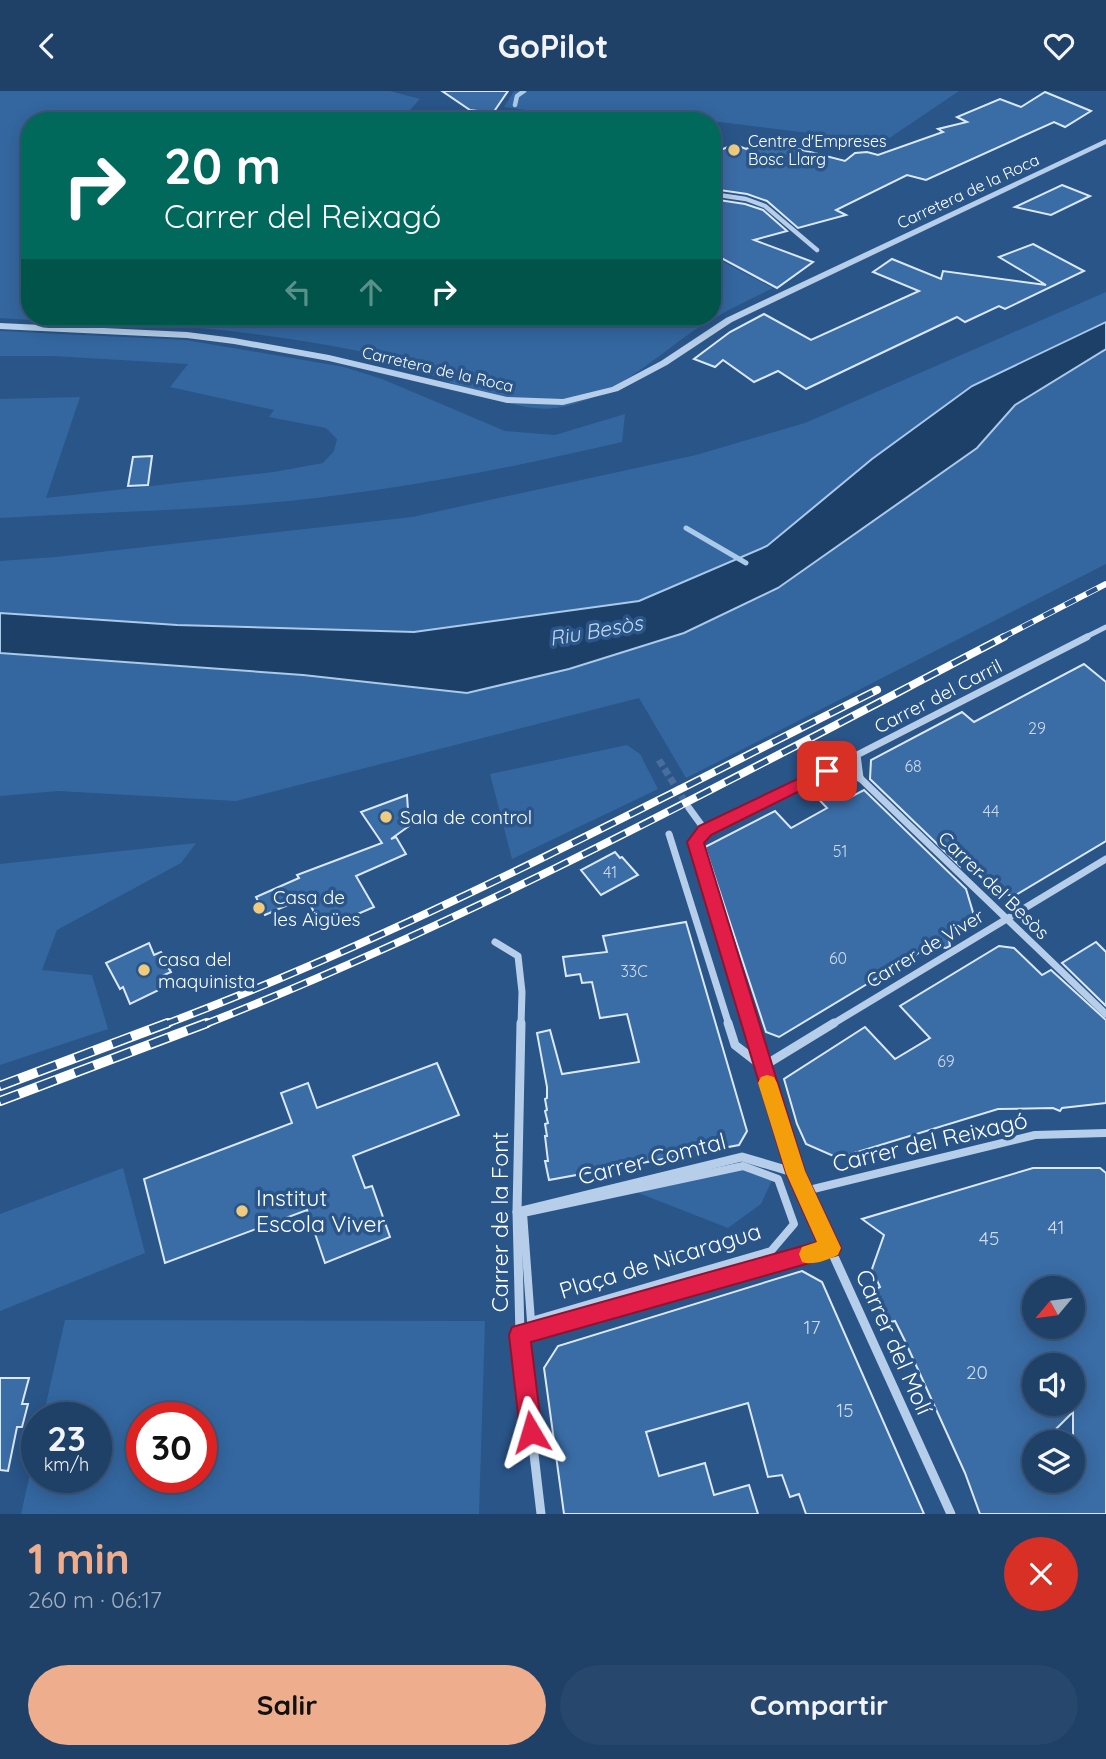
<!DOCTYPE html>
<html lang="es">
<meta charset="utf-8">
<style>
body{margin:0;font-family:Quicksand,sans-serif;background:#27476d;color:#f1f3f6;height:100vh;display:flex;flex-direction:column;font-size:26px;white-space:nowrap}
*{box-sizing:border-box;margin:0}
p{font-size:23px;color:#a1afc0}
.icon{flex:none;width:38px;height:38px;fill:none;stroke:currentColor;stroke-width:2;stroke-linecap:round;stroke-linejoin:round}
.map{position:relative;height:1423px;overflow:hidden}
.side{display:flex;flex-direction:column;background:#1f4067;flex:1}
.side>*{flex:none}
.top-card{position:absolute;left:21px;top:21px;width:700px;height:214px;border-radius:28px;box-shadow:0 4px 18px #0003,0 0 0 2px #3c597b;background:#00695c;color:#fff;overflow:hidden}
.needle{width:46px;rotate:241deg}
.fabs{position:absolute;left:1022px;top:1185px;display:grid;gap:14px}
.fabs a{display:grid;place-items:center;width:63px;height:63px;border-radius:50%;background:#1f4067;box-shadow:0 4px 18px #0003,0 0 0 2px #3c597b;font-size:35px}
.speed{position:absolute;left:21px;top:1311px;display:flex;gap:14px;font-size:35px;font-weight:700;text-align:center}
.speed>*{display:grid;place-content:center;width:91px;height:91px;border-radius:50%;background:#1f4067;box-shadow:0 4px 18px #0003,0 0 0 2px #3c597b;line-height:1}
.speed small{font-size:18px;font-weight:400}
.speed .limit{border:10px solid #d22;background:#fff;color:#111}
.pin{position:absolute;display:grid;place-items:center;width:60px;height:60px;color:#fff;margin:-30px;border-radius:14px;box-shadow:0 4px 10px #0006}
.me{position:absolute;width:77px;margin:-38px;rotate:353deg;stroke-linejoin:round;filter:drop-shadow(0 0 5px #0008)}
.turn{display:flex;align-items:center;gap:24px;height:147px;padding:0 28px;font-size:32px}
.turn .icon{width:91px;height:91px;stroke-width:2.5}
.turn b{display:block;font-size:49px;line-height:60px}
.lanes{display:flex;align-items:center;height:66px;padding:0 28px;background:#0003;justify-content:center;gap:35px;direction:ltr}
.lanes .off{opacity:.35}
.round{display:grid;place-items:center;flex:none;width:74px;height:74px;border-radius:37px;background:#27476d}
.overview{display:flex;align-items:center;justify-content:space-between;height:119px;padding:0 28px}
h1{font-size:42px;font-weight:700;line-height:52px;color:#eead8d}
.action{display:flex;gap:14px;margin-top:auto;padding:14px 28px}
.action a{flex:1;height:80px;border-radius:42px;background:#eead8d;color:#111;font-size:28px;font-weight:700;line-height:80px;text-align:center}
.action a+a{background:#27476d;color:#f1f3f6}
header{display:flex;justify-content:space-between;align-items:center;height:91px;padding:0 28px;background:#1f4067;font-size:32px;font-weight:700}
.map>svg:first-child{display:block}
</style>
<header><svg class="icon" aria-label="back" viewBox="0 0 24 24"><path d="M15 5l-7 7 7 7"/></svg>GoPilot<svg class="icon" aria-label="heart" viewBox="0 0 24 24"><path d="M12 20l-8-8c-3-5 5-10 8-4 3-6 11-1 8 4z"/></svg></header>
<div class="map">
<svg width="1106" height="1423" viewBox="0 0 1106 1423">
<rect width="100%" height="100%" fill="#295589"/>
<g fill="#3467a0" fill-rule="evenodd">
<path d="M0 0H390L420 8 400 30H30V226H712V165L773 197C749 209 725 220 702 234 657 264 612 309 556 317 502 324 419 272 364 261 291 246 217 237 143 233 95 230 48 231 0 227Z"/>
<polygon points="514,0 959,0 888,48 852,51 816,43 712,30 625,23 545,28 525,19 504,16"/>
<polygon points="1106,201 1106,231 972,295 872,368 767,455 639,510 414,541 177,534 0,522 0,470 56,466 412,426 696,364 805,332"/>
<path d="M0 240 186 249 344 276 382 288 505 340 555 344 625 323 622 351C494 381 361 406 229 415 153 421 76 422 0 427V308L80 306 46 407 274 381 323 372 334 360 337 348 326 337 269 326 274 319 170 296 188 273 53 265H0Z"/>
<polygon points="1106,258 1106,473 686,687 639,607 236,710 58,700 0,705 0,562 303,584 467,602 569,578 684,542 778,497 977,357 1015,314"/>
<polygon points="627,654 640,663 658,698 512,768 490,683"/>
<polygon points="196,752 181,772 57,839 42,879 92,884 108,938 0,974 0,773"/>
<polygon points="745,1074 773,1087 761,1113 728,1137 636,1101"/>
<polygon points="123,1077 145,1162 0,1220 0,1123"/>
<path d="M65 1229 485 1230 479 1423H21L37 1352V1386H96V1326H43ZM142 1326H201V1386H142Z"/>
</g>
<polygon fill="#1d4069" stroke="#abc9e9" stroke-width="2" points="1106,231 1106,258 1015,314 977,357 778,497 684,542 569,578 467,602 303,584 0,562 0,522 177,534 414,541 639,510 767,455 872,368 972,295"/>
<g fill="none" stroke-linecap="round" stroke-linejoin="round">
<polyline stroke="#abc9e9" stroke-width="4.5" points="515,14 517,5 524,0"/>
<polyline stroke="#abc9e9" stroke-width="5" points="686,437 746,472"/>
</g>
<g fill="#3a6ca5" stroke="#dae8f7" stroke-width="2" fill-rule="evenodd">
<polygon points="442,0 508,0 493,22 470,19"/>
<polygon points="1045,1 1091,20 1065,36 1054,31 926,89 907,84 836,119 846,124 798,137 767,110 747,103 712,98 712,63 734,53 746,58 764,49 845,70 855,62 867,61 878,64 943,41 938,38 967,31 957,26 1000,8 1021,16"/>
<polygon points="1062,94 1090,105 1051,124 1015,116"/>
<polygon points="712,108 745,113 763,119 787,140 754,149 813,171 777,197 712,162"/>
<polygon points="1033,153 1084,180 1005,218 999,215 965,231 957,226 806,298 778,280 754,291 723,269 715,276 694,268 730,241 764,223 811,249 919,200 873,181 892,168 941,188 943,180 1046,194 999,166"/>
<polygon points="152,365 148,394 128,395 133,366"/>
<polygon points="1084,573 1106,591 1106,750 1014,805 999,802 956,764 959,774 870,688 871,669 962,621 974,631"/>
<polygon points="864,699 966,798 975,828 948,844 950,855 946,857 932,854 779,946 766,941 705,756 775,720 791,737 827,717 812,701 849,707"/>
<polygon points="407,704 409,735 391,748 396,746 406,763 356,785 374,816 323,838 306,806 265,824 256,806 299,787 297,784 382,752 361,721"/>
<polygon points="615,761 620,767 622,766 638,784 601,804 581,779"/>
<polygon points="686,831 747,1040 739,1054 549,1089 545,1070 548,1070 545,1045 547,1045 545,1033 548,1032 545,1020 547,1019 545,1008 547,1007 547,996 537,942 550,939 562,983 639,971 627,923 600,927 592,891 582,892 580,883 566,885 563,866 607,861 603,845"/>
<polygon points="1096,851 1106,861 1106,915 1062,872"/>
<polygon points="149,852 154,864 161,861 172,877 169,878 171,881 164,884 169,894 130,913 123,896 120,898 106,872"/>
<polygon points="999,855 1014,857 1042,884 1051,879 1106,929 1106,1012 1062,1017 1060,1020 1053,1017 998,1018 838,1067 806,1053 797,1033 784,988 865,936 895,968 930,947 900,915"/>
<polygon points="437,972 459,1024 353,1065 365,1097 372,1095 390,1146 325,1172 307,1119 165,1172 144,1088 292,1032 281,1002 308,992 317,1017"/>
<path d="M1033 1077H1100L1106 1082V1423H980L965 1382 905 1250 895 1230 891 1231 876 1198 880 1196 872 1178 884 1144 862 1128ZM1034 1197H1073V1236H1034ZM1034 1274H1073V1312H1034ZM1073 1321V1390H1034V1351H1043Z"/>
<polygon points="802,1180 822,1191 924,1423 806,1423 799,1403 790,1406 782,1384 768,1386 748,1312 646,1341 659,1385 705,1372 714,1404 749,1394 758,1423 564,1423 544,1277 558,1255"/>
<polygon points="0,1287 29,1287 22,1313 28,1313 22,1336 17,1336 8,1380 0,1379"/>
</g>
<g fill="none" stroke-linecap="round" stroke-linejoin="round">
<polyline stroke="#496e9b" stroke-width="7" stroke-dasharray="7 3.5" stroke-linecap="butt" points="659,669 689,717"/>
<g stroke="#b6cee9" stroke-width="8">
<polygon points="743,1075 778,1088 794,1133 771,1160 531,1230 523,1122"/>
<polyline points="805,1100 1035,1044 1106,1042"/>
</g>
<g stroke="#b6cee9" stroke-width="4.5">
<polyline points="495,28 506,30"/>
<polyline points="712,103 746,108 765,115 817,159"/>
</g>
<polyline stroke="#b6cee9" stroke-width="5" points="1084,547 1106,536"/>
<g stroke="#b6cee9" stroke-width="7">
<polyline points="860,687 1106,923"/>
<polyline points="860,687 857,664 1087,546"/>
<polyline points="689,717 705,739"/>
<polyline points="669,743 729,934"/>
<polyline points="495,851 518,865 522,901 521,934"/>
<polyline points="751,934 695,751 705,739 827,680 860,687"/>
<polyline points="831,934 1106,768"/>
</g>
<g stroke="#b6cee9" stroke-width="9">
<polyline points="521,932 517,1121 520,1244 541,1423"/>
<polyline points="728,932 735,954 762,975"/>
<polyline points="750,932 796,1082 951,1423"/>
<polyline points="762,976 834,932"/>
<polyline points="517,1121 742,1066 796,1082"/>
<polyline points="520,1244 830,1157"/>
</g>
<polygon fill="#b6cee9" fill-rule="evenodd" points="1106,48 1106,53 732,231 667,274 618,300 563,314 507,312 329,270 234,253 187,247 0,238 0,232 187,241 234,247 329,264 507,306 563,308 612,296 661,270 726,227"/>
<defs>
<polyline id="rail-far2" points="1001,547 1106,493"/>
<g id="rail-far1">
<path d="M163 934C409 842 642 716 877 599"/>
<path d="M203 934C479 826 741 683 1004 546"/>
</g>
<g id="rail">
<polyline points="0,995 168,932"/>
<polyline points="0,1010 207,932"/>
</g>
</defs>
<use href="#rail-far2" stroke="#fff" stroke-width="6"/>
<use href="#rail-far1" stroke="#fff" stroke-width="8"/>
<use href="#rail" stroke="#fff" stroke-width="10"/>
<use href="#rail-far2" stroke="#295589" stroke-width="4.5" stroke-dasharray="12" stroke-linecap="butt"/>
<use href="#rail-far1" stroke="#295589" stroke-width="5" stroke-dasharray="16" stroke-linecap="butt"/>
<use href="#rail" stroke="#295589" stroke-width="7" stroke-dasharray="20" stroke-linecap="butt"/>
</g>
<polygon fill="#e11d48" stroke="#92132f" stroke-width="2" points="827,674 832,676 835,680 832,684 711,744 704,752 805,1081 841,1157 838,1164 531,1251 542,1341 539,1349 531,1352 523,1349 520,1341 509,1244 512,1236 817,1151 786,1082 687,751 699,735"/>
<path fill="#f59e0b" d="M767 984 774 986 777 992 805 1080 841 1157 838 1164C827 1169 813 1175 802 1171L799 1163 802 1156 817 1151 786 1082 758 992 761 986Z"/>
<g fill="#f0cb7d" stroke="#295589" stroke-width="2.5">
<circle cx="734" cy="59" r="7"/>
<circle cx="386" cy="726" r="7"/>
<circle cx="259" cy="817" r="7"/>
<circle cx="144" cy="879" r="7"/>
<circle cx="242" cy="1120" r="7"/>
</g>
<g text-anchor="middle" stroke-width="7" stroke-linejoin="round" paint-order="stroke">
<g font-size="16" fill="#fff" stroke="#295589" text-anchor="start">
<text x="748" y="56">Centre d'Empreses<tspan x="748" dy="18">Bosc Llarg</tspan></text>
</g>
<g font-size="16" fill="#fff" stroke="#295589">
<text transform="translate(968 100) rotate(-25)" y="6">Carretera de la Roca</text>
<text transform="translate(438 278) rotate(13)" y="6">Carretera de la Roca</text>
</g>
<g font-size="16" fill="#cedae8">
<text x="1037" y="643">29</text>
<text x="913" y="681">68</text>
<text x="991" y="726">44</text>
<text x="840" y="766">51</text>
<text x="610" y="787">41</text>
<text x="838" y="873">60</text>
<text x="634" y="886">33C</text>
<text x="946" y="976">69</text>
</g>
<g font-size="19" fill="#fff" stroke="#295589">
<text transform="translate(938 605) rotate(-27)" y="7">Carrer del Carril</text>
<text transform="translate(994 794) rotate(44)" y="7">Carrer del Besòs</text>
<text transform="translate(925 857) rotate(-31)" y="7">Carrer de Viver</text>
</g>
<g font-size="19" fill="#fff" stroke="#295589" text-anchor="start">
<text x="400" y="733">Sala de control</text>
<text x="273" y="813">Casa de<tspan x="273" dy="22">les Aigües</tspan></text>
<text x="158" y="875">casa del<tspan x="158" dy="22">maquinista</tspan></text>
</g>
<g font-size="19" fill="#cedae8">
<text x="1056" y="1143">41</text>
<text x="989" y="1154">45</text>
<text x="812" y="1243">17</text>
<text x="977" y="1288">20</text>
<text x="845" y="1326">15</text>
</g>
<g font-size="21" font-style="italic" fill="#c2d8f0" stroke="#295589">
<text transform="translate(596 540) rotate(-10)" y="7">Riu Besòs</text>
</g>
<g font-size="23" fill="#fff" stroke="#295589">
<text transform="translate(930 1051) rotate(-13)" y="8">Carrer del Reixagó</text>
<text transform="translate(652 1068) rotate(-14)" y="8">Carrer Comtal</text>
<text transform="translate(500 1131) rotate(-90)" y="8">Carrer de la Font</text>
<text transform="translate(660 1170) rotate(-17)" y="8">Plaça de Nicaragua</text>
<text transform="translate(894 1251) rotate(66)" y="8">Carrer del Molí</text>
</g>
<g font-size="23" fill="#fff" stroke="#295589" text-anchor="start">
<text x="256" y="1115">Institut<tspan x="256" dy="26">Escola Viver</tspan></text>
</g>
</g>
</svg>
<div class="fabs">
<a><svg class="needle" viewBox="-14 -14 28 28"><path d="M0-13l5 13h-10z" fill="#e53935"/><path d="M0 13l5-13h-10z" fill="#a1afc0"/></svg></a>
<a><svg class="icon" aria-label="sound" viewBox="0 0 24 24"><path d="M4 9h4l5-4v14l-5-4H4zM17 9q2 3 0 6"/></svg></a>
<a><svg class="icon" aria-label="layers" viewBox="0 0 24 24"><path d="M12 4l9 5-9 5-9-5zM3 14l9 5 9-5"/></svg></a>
</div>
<div class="speed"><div>23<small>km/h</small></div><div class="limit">30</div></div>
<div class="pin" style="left:827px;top:680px;background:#d93025"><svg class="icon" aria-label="arrive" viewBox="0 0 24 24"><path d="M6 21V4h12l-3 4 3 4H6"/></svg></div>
<svg class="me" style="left:531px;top:1341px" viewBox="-20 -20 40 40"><path d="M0-17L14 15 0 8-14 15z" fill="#e11d48" stroke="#fff" stroke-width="4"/></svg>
<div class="top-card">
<div class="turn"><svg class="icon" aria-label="right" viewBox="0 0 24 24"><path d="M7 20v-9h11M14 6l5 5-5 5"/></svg><div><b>20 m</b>Carrer del Reixagó</div></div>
<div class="lanes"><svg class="icon off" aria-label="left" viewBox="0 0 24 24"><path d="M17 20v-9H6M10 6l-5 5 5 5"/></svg><svg class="icon off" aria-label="ahead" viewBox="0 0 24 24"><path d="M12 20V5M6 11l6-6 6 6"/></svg><svg class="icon" aria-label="right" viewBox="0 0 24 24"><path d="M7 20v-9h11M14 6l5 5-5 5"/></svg></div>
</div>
</div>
<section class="side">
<div class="overview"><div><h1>1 min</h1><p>260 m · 06:17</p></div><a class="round" style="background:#d93025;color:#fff"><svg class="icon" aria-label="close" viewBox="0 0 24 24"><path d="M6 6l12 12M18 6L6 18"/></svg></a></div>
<div class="action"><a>Salir</a><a>Compartir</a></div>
</section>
